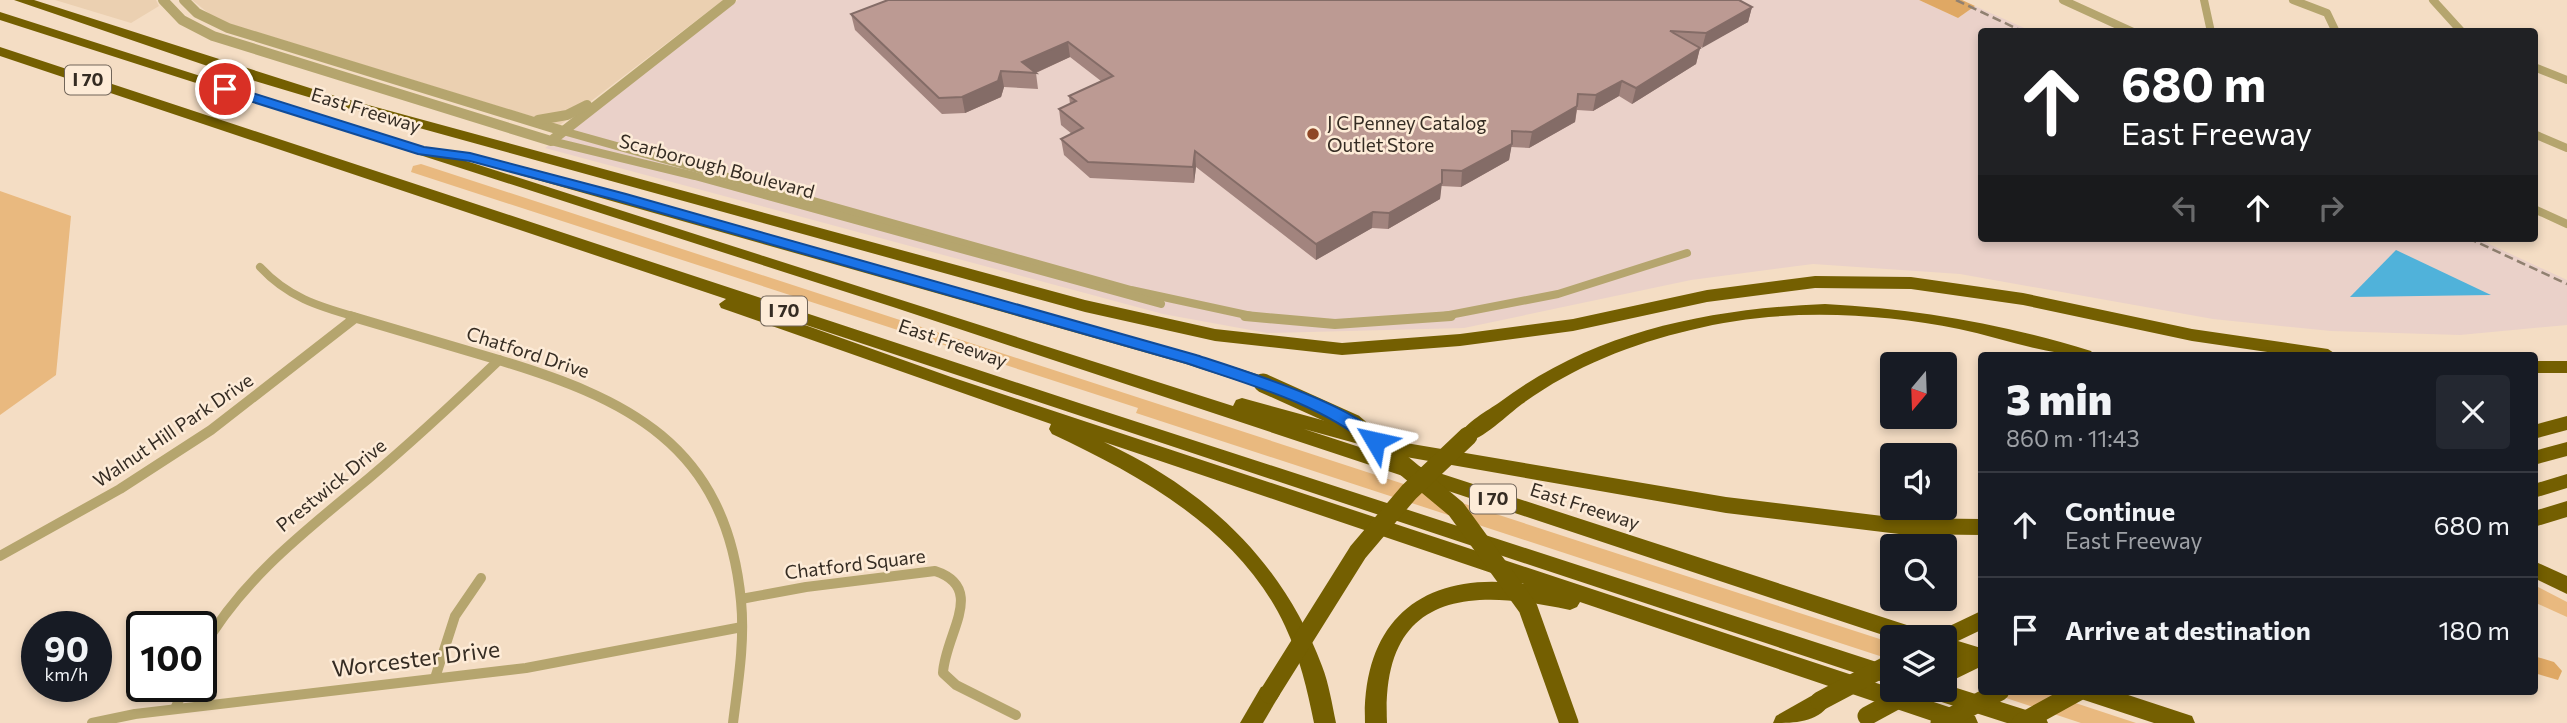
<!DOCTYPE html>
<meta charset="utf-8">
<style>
body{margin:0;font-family:Commissioner,sans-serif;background:#242831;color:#f1f3f6;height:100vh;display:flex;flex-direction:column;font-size:26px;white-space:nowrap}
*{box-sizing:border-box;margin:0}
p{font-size:23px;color:#9ea1a6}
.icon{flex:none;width:38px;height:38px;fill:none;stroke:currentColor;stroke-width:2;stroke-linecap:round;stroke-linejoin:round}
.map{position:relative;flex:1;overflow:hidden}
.panel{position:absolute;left:1978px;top:352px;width:560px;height:343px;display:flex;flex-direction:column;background:#171b24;border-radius:7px;box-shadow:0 4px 10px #0003}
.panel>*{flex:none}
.guide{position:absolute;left:1978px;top:28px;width:560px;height:214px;border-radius:7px;box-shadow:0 4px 10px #0003;background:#202124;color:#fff;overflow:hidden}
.needle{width:46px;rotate:199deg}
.buttons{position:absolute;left:1880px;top:352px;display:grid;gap:14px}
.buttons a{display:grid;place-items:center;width:77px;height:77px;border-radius:7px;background:#171b24;box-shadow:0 4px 10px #0003;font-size:35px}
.speed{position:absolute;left:21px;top:611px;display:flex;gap:14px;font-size:35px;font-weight:700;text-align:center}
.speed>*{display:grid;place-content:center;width:91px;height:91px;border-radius:50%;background:#171b24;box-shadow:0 4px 10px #0003;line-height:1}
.speed small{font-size:18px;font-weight:400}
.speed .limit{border:4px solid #111;border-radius:10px;background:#fff;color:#111}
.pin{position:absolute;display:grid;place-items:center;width:60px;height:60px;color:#fff;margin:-30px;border:4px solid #fff;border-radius:50%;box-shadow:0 2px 7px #0007}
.me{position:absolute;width:77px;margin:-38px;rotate:306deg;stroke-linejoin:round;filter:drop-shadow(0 0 5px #0008)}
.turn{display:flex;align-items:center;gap:24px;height:147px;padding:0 28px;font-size:32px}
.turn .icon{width:91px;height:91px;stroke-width:2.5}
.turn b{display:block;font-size:49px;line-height:60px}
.lanes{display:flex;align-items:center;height:66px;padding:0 28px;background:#0003;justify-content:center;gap:35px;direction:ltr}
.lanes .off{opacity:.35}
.round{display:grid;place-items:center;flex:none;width:74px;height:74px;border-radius:7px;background:#242831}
.summary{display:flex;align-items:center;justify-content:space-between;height:119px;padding:0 28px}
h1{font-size:42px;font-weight:800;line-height:52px}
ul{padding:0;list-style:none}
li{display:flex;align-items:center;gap:21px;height:105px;padding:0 28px;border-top:2px solid #363941}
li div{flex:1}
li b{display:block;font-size:26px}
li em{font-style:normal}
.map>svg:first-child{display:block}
</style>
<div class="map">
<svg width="2567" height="723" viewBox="0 0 2567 723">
<rect width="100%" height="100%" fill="#f4ddc4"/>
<g fill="#ebd0b1">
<polygon points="55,0 156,0 159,6 131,23"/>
<polygon points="192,0 723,0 560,125 217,20"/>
</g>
<polygon fill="#ead1c9" points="738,0 1919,0 1958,18 1975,6 2031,31 1981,32 1981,238 2476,238 2567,280 2567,325 2460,335 2331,331 2213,319 1960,274 1813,264 1691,280 1464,328 1267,333 1163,314 545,148"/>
<g fill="#e9b97f">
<polygon points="421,164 1892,643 1892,660 1136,413 1138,408 411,172 413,166"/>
<polygon points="0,191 71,216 56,375 0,415"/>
<polygon points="2534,585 2567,602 2567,617 2534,602"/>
<polygon points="1985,691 2039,691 2136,723 2081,723"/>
</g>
<g fill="#dfa864">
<polygon points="1919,0 1962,0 1975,6 1958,18"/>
<polygon points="2534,656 2554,662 2562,671 2558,680 2534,673"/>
</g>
<polygon fill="#50b2da" points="2396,250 2491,295 2350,297"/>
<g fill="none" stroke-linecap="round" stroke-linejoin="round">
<g stroke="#b5a56e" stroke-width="8">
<polyline points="2063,0 2133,32"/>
<polyline points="2204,0 2211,32"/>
<polyline points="2293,0 2327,13 2336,32"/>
<polyline points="2433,0 2462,32"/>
<polyline points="2534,67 2567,80"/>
<polyline points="563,131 1131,290 1256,317"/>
<polyline points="2534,134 2567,148"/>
<polyline points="551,141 695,176 1161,304"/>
<polyline points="2534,209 2567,224"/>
<path d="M260 267C288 297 317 306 356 317"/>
<polyline points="1439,317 1558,294 1687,253"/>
</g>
<g stroke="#b5a56e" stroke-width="10">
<path d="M350 316C397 330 445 344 492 358 627 398 726 444 741 601 745 642 738 683 733 723"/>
<polyline points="1245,316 1335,324 1451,316"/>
<polyline points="0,556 120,489 211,430 355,318"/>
<path d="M741 599 806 587 935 571C987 588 945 634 943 673L956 685 1016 715"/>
<path d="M201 651C243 578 304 532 368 479 413 441 456 401 499 360"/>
<polyline points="435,678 455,616 481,578"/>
<polyline points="175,709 185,686"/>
<polyline points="92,723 135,714 526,668 742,627"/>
</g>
<g stroke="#b5a56e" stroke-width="10">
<polyline points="163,0 182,20 213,36 551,141 731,0"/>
<polyline points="184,0 197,13 228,28 563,131"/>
<polyline points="538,120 567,115 587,105"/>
</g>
<g fill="#745f01" fill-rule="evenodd">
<polygon points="14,0 34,0 335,96 1085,300 1215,329 1342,343 1460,334 1573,319 1707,290 1815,276 1911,277 2023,293 2192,329 2328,349 2337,355 2288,355 2192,341 2023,305 1911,289 1815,288 1707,302 1573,331 1460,346 1342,355 1215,341 1085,312 325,102 228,73"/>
<polygon points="0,12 1233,406 1236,400 1242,398 1406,443 1726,497 1899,518 1981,519 1981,535 1899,534 1726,513 1406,457 1304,429 1916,628 1923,631 1926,637 1892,638 893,307 0,20"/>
<path d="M0 47 1082 404 1892 667V685L788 319 951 377 1967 713 1975 716 1978 723H1938L1580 602 1577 607 1570 610C1468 588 1381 592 1387 723H1365C1362 620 1423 570 1524 584L1104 442C1205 489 1282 560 1322 666 1329 684 1332 704 1336 723H1314C1307 689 1300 658 1285 626 1241 531 1142 476 1052 434L1049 429 1051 424 721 308 719 304 726 299 0 56Z"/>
<polygon points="525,167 1190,353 1269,378 1272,383 1263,389 1186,364 520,175 517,172"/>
<path d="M1825 304C1917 309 2003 324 2091 351L2094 355C2049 357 2003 338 1959 329 1874 312 1776 308 1691 330 1631 344 1573 367 1522 404 1508 414 1477 446 1462 441L1459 436C1466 422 1487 411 1500 402 1595 331 1708 309 1825 304Z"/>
<rect x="2534" y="361" width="33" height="12"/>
<polygon points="2567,416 2567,430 2534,439 2534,425"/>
<polygon points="2567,442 2567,456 2534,465 2534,451"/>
<polygon points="2567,474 2567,488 2534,498 2534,484"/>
<polygon points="2567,501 2567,517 2534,527 2534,511"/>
<polygon points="2534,561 2567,576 2567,594 2534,578"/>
<polygon points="1981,611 1981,630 1958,641 1981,648 1981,666 1944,655 1944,637 1934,637 1937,632"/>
<polygon points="1944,684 2045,716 2048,723 2007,723 1926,697 1924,690 1944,690"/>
<polygon points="1269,685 1277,687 1280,694 1263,723 1240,723 1261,687"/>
<path d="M1820 691 1828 694 1831 701C1820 723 1794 723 1773 723L1776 716Z"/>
<polygon points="2075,691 2116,691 2192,716 2195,723 2154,723 2078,698"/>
</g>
<g stroke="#908070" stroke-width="2.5" stroke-dasharray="9 4.5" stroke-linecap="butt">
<polyline points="1956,0 2024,32"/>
<polyline points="2468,238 2567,284"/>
</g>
<g stroke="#745f01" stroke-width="19">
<polyline points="1263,383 1354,424 1456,509 1528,608 1569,723"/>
<polyline points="1944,674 1981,656"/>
<polyline points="1269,694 1358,552 1409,492 1468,436"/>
<polyline points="1820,701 1892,663"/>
<polyline points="1867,716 1915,690"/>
<polyline points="1940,723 2000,691"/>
<polyline points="2021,723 2079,691"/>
</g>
</g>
<polygon fill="#a2847e" points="1752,7 1748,22 1700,48 1696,64 1632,104 1619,96 1593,111 1577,110 1575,122 1529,148 1511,147 1509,160 1461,187 1441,186 1440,199 1388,229 1372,228 1316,260 1196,167 1194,183 1090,178 1064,155 1061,139 1072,134 1061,125 1059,109 1070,104 1069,96 1101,81 1070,57 1036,73 1038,89 1004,87 1001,97 965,113 942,114 855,30 851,14"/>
<g fill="#846c67">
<polygon points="1752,7 1748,22 1702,48 1706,33"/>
<polygon points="1068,42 1070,57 1035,73 1022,62"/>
<polygon points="1700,48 1696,64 1632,104 1636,88"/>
<polygon points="1001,71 1004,87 1001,97 965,113 962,97"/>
<polygon points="1622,81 1619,96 1593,111 1596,95"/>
<polygon points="1577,106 1575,122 1529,148 1532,132"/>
<polygon points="1512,144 1509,160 1461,187 1462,171"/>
<polygon points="1195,151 1196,167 1194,183 1193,167"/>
<polygon points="1442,183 1440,199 1388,229 1389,213"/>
<polygon points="1373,212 1372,228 1316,260 1316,244"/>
</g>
<polygon fill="#bc9a93" stroke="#846c67" stroke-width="2" points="888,0 1739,0 1752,7 1706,33 1670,31 1700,48 1636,88 1622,81 1596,95 1578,94 1577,106 1532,132 1512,131 1512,144 1462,171 1442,170 1442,183 1389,213 1373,212 1316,244 1195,151 1193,167 1088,162 1061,139 1083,128 1059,109 1076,101 1069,96 1113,76 1068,42 1022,62 1036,73 1001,71 998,81 962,97 939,98 851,14"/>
<path fill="#1a73e8" stroke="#114b97" stroke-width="2" d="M221 86H230L424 147 470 153 626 194 1196 355C1236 368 1363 407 1383 441L1381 445H1369C1319 403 1247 384 1186 363L616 200 470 161 418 154 221 92Z"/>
<circle fill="#8f4725" stroke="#fdebd7" stroke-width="2.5" cx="1313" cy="134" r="7"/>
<g text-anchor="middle" stroke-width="5" stroke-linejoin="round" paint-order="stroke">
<g fill="#fdebd7" stroke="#716559" stroke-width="2">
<rect x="65" y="65.5" width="46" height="29" rx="5"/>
<rect x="761" y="296.5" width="46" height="29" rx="5"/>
<rect x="1470" y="484.5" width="46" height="29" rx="5"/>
</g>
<g font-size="18" font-weight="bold" fill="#352c23">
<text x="88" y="86">I 70</text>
<text x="784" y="317">I 70</text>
<text x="1493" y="505">I 70</text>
</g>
<g font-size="19" fill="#352c23" stroke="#fdebd7">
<text transform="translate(366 110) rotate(17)" y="7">East Freeway</text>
<text transform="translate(717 166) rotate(15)" y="7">Scarborough Boulevard</text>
<text transform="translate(953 343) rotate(19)" y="7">East Freeway</text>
<text transform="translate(528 352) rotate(18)" y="7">Chatford Drive</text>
<text transform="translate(173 430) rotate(-34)" y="7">Walnut Hill Park Drive</text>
<text transform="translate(331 485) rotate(-39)" y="7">Prestwick Drive</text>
<text transform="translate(1585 506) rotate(18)" y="7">East Freeway</text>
<text transform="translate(855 564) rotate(-7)" y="7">Chatford Square</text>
</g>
<g font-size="19" fill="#352c23" stroke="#fdebd7" text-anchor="start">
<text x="1327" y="130">J C Penney Catalog<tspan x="1327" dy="22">Outlet Store</tspan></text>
</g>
<g font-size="23" fill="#352c23" stroke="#fdebd7">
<text transform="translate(416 659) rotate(-7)" y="8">Worcester Drive</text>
</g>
</g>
</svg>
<div class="buttons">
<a><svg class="needle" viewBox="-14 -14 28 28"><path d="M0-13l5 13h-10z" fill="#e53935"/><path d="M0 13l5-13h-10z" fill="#9ea1a6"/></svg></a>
<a><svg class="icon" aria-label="sound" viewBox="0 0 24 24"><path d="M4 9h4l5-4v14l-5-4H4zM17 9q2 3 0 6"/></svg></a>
<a><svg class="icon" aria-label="search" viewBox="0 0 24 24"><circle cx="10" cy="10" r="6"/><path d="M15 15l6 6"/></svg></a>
<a><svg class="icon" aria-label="layers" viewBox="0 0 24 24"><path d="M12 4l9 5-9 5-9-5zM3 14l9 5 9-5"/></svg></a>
</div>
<div class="speed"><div>90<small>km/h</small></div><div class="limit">100</div></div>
<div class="pin" style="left:225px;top:89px;background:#d93025"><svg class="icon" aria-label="arrive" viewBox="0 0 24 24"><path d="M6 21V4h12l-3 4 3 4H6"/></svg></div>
<svg class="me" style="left:1375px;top:441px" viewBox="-20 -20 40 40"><path d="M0-17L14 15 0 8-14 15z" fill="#1a73e8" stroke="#fff" stroke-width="4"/></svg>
<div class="guide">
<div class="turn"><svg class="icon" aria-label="ahead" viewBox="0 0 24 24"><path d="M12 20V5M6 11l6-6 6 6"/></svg><div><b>680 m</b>East Freeway</div></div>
<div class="lanes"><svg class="icon off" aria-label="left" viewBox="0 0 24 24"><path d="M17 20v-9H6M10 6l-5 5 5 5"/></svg><svg class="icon" aria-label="ahead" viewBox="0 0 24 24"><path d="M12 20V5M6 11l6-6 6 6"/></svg><svg class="icon off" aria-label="right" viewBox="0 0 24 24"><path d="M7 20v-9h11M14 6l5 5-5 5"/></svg></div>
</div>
<section class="panel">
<div class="summary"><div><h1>3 min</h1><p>860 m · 11:43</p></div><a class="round"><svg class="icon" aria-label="close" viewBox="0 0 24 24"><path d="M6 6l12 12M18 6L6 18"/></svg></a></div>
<ul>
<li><svg class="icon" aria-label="ahead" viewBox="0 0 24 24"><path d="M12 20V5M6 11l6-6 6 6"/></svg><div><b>Continue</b><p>East Freeway</p></div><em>680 m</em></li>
<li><svg class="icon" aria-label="arrive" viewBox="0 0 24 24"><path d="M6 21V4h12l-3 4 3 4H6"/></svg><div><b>Arrive at destination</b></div><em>180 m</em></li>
</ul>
</section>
</div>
